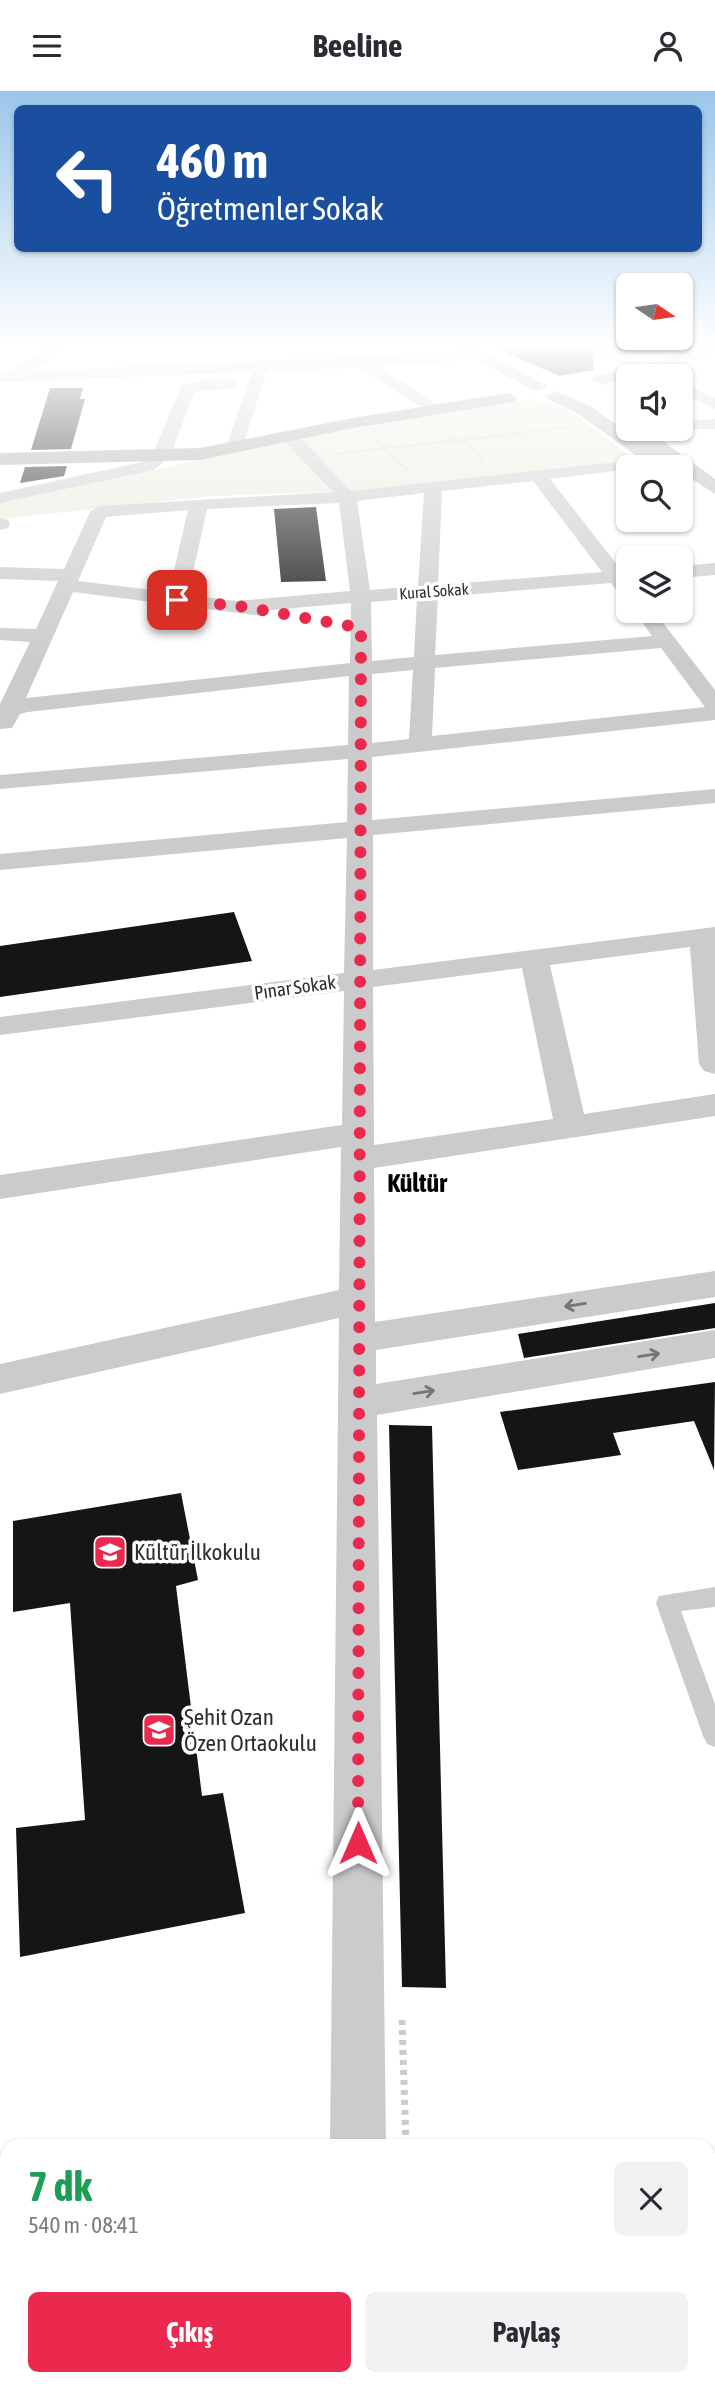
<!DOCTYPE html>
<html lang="tr">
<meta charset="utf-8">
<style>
body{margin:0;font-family:"Asap Condensed",sans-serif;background:#f2f2f3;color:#2b2b33;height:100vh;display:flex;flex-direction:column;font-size:26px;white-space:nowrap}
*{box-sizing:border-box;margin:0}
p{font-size:23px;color:#7c7c81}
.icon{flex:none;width:38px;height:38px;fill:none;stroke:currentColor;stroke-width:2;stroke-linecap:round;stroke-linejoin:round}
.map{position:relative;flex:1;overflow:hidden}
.details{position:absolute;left:0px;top:2048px;width:716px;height:247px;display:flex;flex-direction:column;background:#fff;border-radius:21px 21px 0 0;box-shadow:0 2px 5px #0004}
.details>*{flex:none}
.banner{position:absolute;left:14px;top:14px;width:688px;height:147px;border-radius:10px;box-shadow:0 2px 5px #0004;background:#1a4fa0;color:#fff;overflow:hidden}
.needle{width:46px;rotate:103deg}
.controls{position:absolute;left:616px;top:182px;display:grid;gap:14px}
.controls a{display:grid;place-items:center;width:77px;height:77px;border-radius:10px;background:#fff;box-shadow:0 2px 5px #0004;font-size:35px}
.pin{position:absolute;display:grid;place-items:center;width:60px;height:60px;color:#fff;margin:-30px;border-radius:14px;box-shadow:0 4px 10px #0006}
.me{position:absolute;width:77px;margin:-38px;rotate:0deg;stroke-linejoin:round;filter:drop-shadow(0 0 5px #0008)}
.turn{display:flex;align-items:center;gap:24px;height:147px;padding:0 28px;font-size:32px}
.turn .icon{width:91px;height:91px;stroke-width:2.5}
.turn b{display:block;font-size:49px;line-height:60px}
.round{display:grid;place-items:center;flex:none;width:74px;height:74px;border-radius:10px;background:#f2f2f3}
.summary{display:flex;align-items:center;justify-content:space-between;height:119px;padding:0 28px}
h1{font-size:42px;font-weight:700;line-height:52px;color:#1e9e55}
.action{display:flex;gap:14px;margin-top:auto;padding:14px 28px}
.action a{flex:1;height:80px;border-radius:10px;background:#eb294f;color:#fff;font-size:28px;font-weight:700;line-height:80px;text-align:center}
.action a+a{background:#f2f2f3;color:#2b2b33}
header{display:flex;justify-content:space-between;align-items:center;height:91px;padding:0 28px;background:#fff;font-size:32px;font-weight:700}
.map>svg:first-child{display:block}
</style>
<header><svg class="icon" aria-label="menu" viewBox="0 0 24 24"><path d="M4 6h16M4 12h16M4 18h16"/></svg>Beeline<svg class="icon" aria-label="person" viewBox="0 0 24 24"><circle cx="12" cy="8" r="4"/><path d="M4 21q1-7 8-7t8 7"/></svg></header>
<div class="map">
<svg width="715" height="2293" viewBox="0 0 715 2293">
<rect width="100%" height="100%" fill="#fff"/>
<polygon fill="#e6ecdb" points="530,308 565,316 631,366 629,369 360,400 212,405 0,428 0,412 344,338"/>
<g fill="#151515">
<polygon points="492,255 586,255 592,260 594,279 559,285"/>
<polygon points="50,297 83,297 80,308 85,308 71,358 31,359"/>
<polygon points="67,375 64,385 20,392 25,376"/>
<polygon points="316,416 326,490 281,491 274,418"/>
<polygon points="234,821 252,870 0,906 0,855"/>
<polygon points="715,1212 715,1237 524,1267 518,1243"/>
<polygon points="715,1291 714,1379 694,1330 613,1342 621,1364 518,1379 500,1321"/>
<polygon points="389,1334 432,1335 446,1897 402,1896"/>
<polygon points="181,1402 198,1489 176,1495 202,1705 223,1702 245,1822 20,1866 16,1737 85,1729 70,1512 13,1521 13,1430"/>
</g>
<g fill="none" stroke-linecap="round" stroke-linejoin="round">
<g stroke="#cbcbcb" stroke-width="2" stroke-dasharray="2 2" stroke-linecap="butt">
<polyline points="440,337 455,349"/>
<polyline points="376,348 410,381"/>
<polyline points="463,349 484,370"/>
<polyline points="337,363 571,336"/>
</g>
<g stroke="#cbcbcb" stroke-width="7" stroke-dasharray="5 5" stroke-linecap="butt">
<polyline points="402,1929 406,2054"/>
<polyline points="412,2287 412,2293"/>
</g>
<g fill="#cbcbcb" fill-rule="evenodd">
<polygon points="715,1496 715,1516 681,1520 715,1613 715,1656 707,1653 703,1645 656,1512 659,1505"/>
<polygon points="489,2287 519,2287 520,2293 490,2293"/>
</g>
<g fill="#cbcbcb" fill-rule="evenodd">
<polygon points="51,255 67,255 32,280 479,260 486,264 479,268 377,275 441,316 443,319 435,324 358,277 267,280 242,356 234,361 226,356 252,281 0,291 0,281 10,281"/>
<polygon points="588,255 606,255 670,285 650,285"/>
<polygon points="205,288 230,288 238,293 230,298 195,300 170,365 154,379 0,412 0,402 142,371 153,362 182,294"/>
<polygon points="681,290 715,307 715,318 681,301"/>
<polygon points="715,328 715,338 675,338 681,338 681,330"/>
<path d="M288 339 294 340 351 400 661 366 664 370 655 375 550 388 622 480 628 479V506L620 504 611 492 438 506 435 564 652 545 634 520H654L715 599V629L372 666V729L715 698V712L373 744V879L715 836V983L704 980 699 973 690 856 550 874 584 1023 715 1003V1025L374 1077 375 1231 715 1180V1206L376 1259V1293L715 1239V1267L377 1324 386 2054H330L339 1227 0 1303V1273L339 1199 341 1056 0 1108V1084L342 1034 344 900 0 944V926L344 882 347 747 0 779V763L347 731 348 668 0 698V684L348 654 349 585 28 621 20 623 12 637 0 638V613L30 551 0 549V537L36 538 58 490 0 488V476L64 478 90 421 99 415 333 401 282 348V340ZM533 390 602 481 438 494 442 400ZM424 402 418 495 370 499 357 410ZM339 412 350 500 236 510 188 504 207 418ZM188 419 169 501 78 490 106 426ZM73 501 261 525 271 519 351 512 350 572 26 607ZM417 507 414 566 372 570 371 511ZM661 557 705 616 432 645 435 577ZM413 579 409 648 372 652V583ZM522 877 553 1028 374 1054 373 896Z"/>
<polygon points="0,427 8,429 10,433 8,437 0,439"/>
<polygon points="715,472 715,484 681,487 681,475"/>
<rect x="327" y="2287" width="62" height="6"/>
</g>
<g fill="#b8b8b8" fill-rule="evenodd">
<polygon points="452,255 472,255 548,295 539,300 533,299"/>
<polygon points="701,255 715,255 715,261 673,277 600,294 592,289 594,285 662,269"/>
<polygon points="555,300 589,314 641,351 642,345 656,345 715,388 715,403 681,381 681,376 652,376 577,322 549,309 546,305"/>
</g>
<polygon fill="#a6a6a6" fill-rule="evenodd" points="508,302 517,307 514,311 353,337 200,369 0,374 0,362 200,357 353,327"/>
</g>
<defs><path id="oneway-shaft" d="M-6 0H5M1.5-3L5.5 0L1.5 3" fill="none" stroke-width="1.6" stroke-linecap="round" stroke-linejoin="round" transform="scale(1.75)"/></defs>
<g stroke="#757575">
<use href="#oneway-shaft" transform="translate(575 1214) rotate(171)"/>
<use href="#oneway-shaft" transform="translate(649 1264) rotate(-9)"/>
<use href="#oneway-shaft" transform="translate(424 1301) rotate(-9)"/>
</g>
<linearGradient id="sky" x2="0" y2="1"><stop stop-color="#9ac6ea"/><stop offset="0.44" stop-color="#fff"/><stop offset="1" stop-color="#fff" stop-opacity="0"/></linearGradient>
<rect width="715" height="576" fill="url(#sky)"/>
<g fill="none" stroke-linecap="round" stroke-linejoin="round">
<polyline stroke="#eb294f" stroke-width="12" stroke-dasharray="0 21.6" points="177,509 239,515 361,537 358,1752"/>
</g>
<defs>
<symbol id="school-square" viewBox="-11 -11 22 22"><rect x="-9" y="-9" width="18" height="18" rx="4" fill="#eb294f" stroke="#fff"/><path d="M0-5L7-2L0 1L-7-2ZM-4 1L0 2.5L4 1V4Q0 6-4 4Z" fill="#fff"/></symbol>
</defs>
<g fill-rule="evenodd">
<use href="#school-square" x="91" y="1442" width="38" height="38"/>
<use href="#school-square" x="140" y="1620" width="38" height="38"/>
</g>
<g text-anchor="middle" stroke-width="7" stroke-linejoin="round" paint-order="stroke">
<g font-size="16" fill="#2e2e2e" stroke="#fff">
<text transform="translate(434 500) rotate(-4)" y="6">Kural Sokak</text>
</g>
<g font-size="19" fill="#2e2e2e" stroke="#fff">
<text transform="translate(295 896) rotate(-8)" y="7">Pınar Sokak</text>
</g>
<g font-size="23" fill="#2e2e2e" stroke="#fff" text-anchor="start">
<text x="134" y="1469">Kültür İlkokulu</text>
<text x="184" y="1634">Şehit Ozan<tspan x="184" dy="26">Özen Ortaokulu</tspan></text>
</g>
<g font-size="26" font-weight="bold" fill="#000" stroke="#fff">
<text x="417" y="1101">Kültür</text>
</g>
</g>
</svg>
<div class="controls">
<a><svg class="needle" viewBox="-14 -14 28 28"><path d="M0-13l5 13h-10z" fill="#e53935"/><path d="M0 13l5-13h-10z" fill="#7c7c81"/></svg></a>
<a><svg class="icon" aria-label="sound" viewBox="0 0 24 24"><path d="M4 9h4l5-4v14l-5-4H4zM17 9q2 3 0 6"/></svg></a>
<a><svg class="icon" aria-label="search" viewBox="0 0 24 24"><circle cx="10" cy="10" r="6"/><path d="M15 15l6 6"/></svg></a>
<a><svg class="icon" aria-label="layers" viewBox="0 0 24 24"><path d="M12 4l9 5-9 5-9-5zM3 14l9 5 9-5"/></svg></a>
</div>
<div class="pin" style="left:177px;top:509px;background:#d93025"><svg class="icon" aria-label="arrive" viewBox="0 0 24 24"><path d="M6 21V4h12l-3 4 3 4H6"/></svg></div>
<svg class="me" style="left:358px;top:1752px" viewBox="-20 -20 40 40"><path d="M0-17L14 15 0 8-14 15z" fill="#eb294f" stroke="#fff" stroke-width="4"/></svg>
<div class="banner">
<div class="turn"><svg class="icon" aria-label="left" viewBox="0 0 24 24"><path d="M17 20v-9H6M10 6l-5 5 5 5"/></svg><div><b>460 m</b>Öğretmenler Sokak</div></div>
</div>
<section class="details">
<div class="summary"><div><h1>7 dk</h1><p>540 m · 08:41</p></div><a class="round"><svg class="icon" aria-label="close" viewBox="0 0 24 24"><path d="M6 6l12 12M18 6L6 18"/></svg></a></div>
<div class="action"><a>Çıkış</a><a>Paylaş</a></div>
</section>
</div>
